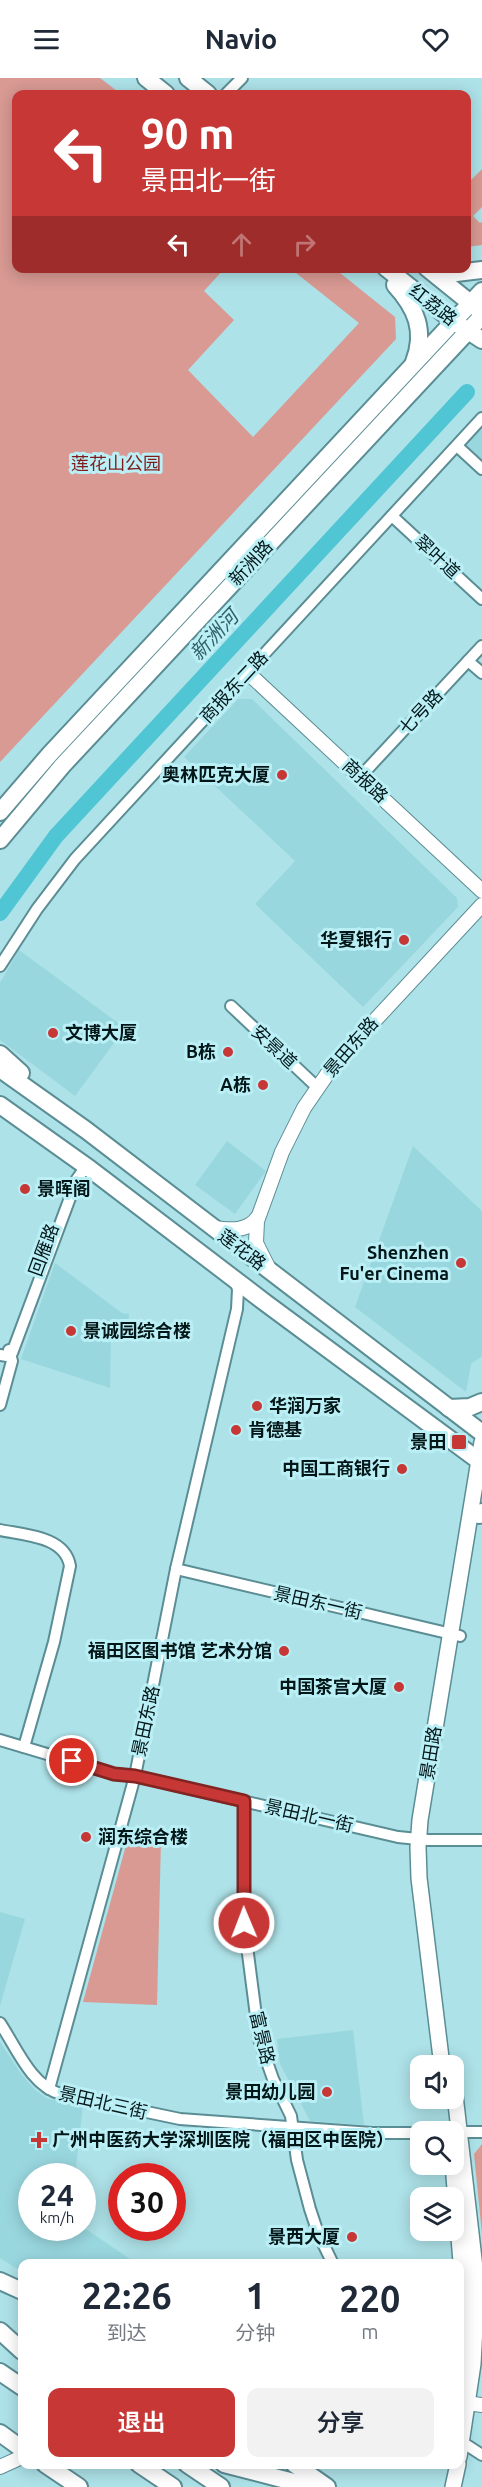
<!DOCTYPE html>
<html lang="zh">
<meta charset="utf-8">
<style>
body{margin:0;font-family:Ubuntu,"Noto Sans SC",sans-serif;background:#f2f2f3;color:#1f2937;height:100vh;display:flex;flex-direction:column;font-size:22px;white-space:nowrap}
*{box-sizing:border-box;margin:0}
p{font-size:20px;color:#747a83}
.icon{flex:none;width:33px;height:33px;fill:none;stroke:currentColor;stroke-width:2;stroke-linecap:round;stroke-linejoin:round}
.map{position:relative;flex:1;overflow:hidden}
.side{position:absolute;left:18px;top:2181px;width:446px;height:210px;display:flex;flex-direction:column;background:#fff;border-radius:12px;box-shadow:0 3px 15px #0003}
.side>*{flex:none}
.guide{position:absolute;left:12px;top:12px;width:459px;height:183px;border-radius:12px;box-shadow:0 3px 15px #0003;background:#c63735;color:#fff;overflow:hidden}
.controls{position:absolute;left:410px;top:1977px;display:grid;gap:12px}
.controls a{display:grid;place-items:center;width:54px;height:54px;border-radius:12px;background:#fff;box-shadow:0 3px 15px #0003;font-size:30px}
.speed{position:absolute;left:18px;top:2085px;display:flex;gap:12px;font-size:30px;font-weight:700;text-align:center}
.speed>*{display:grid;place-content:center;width:78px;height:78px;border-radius:50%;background:#fff;box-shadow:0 3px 15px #0003;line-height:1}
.speed small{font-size:15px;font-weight:400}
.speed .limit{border:9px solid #d22;background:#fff;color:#111}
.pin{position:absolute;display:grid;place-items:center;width:51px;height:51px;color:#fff;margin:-26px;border:3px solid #fff;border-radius:50%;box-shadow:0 2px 6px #0007}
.me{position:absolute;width:66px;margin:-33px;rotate:359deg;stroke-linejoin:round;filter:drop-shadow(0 0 4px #0008)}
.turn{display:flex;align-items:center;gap:21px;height:126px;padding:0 30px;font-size:27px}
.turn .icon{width:78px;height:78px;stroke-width:2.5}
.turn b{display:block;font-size:42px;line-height:51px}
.lanes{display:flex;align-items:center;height:57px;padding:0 30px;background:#0003;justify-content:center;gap:30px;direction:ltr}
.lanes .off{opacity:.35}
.eta{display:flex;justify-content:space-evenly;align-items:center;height:102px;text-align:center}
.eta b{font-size:36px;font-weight:600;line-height:42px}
.button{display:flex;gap:12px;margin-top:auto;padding:12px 30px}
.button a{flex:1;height:69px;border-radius:12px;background:#c63735;color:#fff;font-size:24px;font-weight:600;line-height:69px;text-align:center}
.button a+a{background:#f2f2f3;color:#1f2937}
header{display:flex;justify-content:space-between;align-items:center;height:78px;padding:0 30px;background:#fff;font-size:27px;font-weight:600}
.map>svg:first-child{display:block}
</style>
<header><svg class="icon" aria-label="menu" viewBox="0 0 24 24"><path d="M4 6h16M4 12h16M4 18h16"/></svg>Navio<svg class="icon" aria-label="heart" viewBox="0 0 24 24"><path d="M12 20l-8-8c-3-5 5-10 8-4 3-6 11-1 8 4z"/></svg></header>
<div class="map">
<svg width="482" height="2409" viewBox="0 0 482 2409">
<rect width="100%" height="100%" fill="#ade2e8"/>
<g fill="#99d7df">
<polygon points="482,350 482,384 465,368"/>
<polygon points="238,621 252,621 457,820 458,829 363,929 255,826 295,783 184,679"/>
<polygon points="19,872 125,950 75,1018 0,962 0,905"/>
<polygon points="227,1063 266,1093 235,1136 195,1107"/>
<polygon points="413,1068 482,1133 482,1278 471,1286 466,1314 355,1229"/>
<polygon points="55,1185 122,1235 129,1236 128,1255 111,1255 110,1310 21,1281"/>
<polygon points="0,1834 25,1841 0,1928"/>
<polygon points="353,1952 364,2047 310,2043 280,1986 277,1961"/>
<polygon points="0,1964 22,1997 34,2011 48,2021 83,2026 75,2098 32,2098 32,2150 83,2149 130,2181 128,2185 22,2186 22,2194 0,2180"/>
</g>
<g fill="#d89a93">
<polygon points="0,0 100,0 121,16 16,16 16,190 224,191 204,213 234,242 188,292 253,359 359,245 291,191 335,191 395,239 396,261 0,684"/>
<polygon points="482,91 482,129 473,138 480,145 482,144 482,167 467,169 467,106"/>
<polygon points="128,1760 161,1761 157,1927 83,1924"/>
<polygon points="482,2066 482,2156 474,2076"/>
</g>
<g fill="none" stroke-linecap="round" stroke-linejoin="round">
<polyline stroke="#50c5d3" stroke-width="16" points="0,835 56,758 467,314"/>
<defs>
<g id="minor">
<polyline points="226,16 242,0"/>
<polyline points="457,368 482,391"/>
<polyline points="392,438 482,521"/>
<polyline points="468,583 482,595"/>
<polyline points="360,699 482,568"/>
<polyline points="0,888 37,831 75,781 482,340"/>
<polyline points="231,928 318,1010"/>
<polyline points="0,1277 7,1278 12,1275 77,1101 82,1094 90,1091"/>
<polyline points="0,1327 12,1283 9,1272"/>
<path d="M0 1452C24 1457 65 1458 70 1488L54 1564 24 1669"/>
<polyline points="176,1491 460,1558"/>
<polyline points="0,1662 114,1696 135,1698 398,1759 428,1762 482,1762"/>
<polyline points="244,1723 244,1845 259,1961 273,2001 291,2038 297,2082 310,2131 318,2155 333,2186"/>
<path d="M0 1945C16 1969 31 2008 61 2016L180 2041 372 2055H420"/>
<polyline points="49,2011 135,1698 176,1491 237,1231 238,1211 234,1201"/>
<polyline points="453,2054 482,2054"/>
<polyline points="462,2364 482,2377"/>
</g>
<g id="tertiary">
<polyline points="247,594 482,813"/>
<path d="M213 1150C230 1152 248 1154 258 1139"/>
<polyline points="268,1189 256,1165 257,1143 282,1074 304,1030 328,995 352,967 482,827"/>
<polyline points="459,2324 482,2327"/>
<polyline points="0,2389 22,2379"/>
</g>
<g id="secondary">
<polyline points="442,1988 419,1800 418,1769 420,1742 482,1364"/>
<polyline points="453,2000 475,2190 476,2229 473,2286 459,2379"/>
<polyline points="453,2086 465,2233 459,2313"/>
<polyline points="453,2409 458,2386"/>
</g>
<g id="primary">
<polyline points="146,0 166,16"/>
<polyline points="188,0 208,16"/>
<polyline points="386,190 453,243 482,262"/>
<polyline points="427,190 479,232"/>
<polyline points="434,190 456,195 482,192"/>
<path d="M395 207C416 230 426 253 414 284"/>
<polyline points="0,734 50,676 482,213"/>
<polyline points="0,762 62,688 482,238"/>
<polyline points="0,976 21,995"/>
<polyline points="0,991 86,1052 482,1355"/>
<polyline points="0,1027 90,1091 267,1226 482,1385"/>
<polyline points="449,1330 470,1329 482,1324"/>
<polyline points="479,1437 482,1434"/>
<polyline points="0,2203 22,2213"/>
<polyline points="0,2355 22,2371"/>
<polyline points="45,2386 79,2409"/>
<polyline points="294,2386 327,2409"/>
</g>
<g id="trunk">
<polyline points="0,2253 22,2273"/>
<polyline points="0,2294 22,2309"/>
<polyline points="139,2386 173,2409"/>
<polyline points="187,2386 221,2409"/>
<polyline points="224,2386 313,2409"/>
</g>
</defs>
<use href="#minor" stroke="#5b8d94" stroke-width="14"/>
<use href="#tertiary" stroke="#5b8d94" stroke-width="16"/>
<use href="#secondary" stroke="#5b8d94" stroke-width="18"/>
<use href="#primary" stroke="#5b8d94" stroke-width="20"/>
<use href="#trunk" stroke="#5b8d94" stroke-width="20"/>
<use href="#minor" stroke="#fff" stroke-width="10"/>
<use href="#tertiary" stroke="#fff" stroke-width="14"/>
<use href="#secondary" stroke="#fff" stroke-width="15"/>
<use href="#primary" stroke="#fff" stroke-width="16"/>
<use href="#trunk" stroke="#fff" stroke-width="16"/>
</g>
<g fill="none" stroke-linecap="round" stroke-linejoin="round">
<defs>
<polyline id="route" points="72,1683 114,1696 135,1698 244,1723 244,1845"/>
</defs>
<use href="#route" stroke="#812422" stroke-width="15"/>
<use href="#route" stroke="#c63735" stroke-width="10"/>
</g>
<g fill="#c63735" stroke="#baeff6" stroke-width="2">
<circle cx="282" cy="697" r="6"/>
<circle cx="404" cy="862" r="6"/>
<circle cx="53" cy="955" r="6"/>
<circle cx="228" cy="974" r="6"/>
<circle cx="263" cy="1007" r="6"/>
<circle cx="25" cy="1111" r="6"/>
<circle cx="461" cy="1185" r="6"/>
<circle cx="71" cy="1253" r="6"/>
<circle cx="257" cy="1328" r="6"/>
<circle cx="236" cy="1352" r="6"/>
<rect x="451" y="1356" width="16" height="16" rx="3"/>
<circle cx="402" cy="1391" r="6"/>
<circle cx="284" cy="1573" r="6"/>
<circle cx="399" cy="1609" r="6"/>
<circle cx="86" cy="1759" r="6"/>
<circle cx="327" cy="2014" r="6"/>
<path d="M36 2053h6v6h6v6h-6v6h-6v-6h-6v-6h6z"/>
<circle cx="352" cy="2159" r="6"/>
</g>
<g text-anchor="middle" stroke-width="6" stroke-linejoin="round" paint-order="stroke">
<g font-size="18" fill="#031719" stroke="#baeff6">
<text transform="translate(433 227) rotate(38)" y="6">红荔路</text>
<text transform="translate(437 479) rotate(43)" y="6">翠叶道</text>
<text transform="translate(251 485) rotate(-47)" y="6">新洲路</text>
<text transform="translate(234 609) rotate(-47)" y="6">商报东二路</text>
<text transform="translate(421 634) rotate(-47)" y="6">七号路</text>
<text transform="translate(365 703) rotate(43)" y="6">商报路</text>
<text transform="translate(274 969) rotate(43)" y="6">安景道</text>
<text transform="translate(351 969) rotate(-49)" y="6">景田东路</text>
<text transform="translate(44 1172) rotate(-70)" y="6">回雁路</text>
<text transform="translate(242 1172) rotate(37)" y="6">莲花路</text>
<text transform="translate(318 1525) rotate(13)" y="6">景田东一街</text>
<text transform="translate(146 1643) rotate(-78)" y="6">景田东路</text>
<text transform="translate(431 1675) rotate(-81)" y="6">景田路</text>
<text transform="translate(309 1738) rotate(13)" y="6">景田北一街</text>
<text transform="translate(262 1960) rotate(77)" y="6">富景路</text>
<text transform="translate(103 2025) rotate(13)" y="6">景田北三街</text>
</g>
<g font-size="18" fill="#801c1b" stroke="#baeff6">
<text x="116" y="392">莲花山公园</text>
</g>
<g font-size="18" font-weight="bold" fill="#031719" stroke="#baeff6" text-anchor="end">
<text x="270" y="703">奥林匹克大厦</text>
<text x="392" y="868">华夏银行</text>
<text x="65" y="961" text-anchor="start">文博大厦</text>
<text x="216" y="980">B栋</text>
<text x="251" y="1013">A栋</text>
<text x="37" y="1117" text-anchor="start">景晖阁</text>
<text x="449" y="1181">Shenzhen<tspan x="449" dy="21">Fu'er Cinema</tspan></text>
<text x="83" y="1259" text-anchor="start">景诚园综合楼</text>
<text x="269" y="1334" text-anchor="start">华润万家</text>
<text x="248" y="1358" text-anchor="start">肯德基</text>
<text x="446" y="1370">景田</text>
<text x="390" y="1397">中国工商银行</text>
<text x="272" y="1579">福田区图书馆 艺术分馆</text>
<text x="387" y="1615">中国茶宫大厦</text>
<text x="98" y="1765" text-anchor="start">润东综合楼</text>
<text x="315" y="2020">景田幼儿园</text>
<text x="52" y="2068" text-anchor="start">广州中医药大学深圳医院（福田区中医院）</text>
<text x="340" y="2165">景西大厦</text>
</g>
<g font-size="20" font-style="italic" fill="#2f6066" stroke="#baeff6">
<text transform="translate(214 557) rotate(-47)" y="7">新洲河</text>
</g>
</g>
</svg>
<div class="controls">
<a><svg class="icon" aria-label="sound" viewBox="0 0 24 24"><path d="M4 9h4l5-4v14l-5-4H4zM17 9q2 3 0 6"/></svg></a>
<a><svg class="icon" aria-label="search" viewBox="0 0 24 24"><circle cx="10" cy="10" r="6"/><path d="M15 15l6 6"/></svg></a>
<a><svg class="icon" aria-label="layers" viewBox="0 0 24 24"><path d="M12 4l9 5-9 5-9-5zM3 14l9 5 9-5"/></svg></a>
</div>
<div class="speed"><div>24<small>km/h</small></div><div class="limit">30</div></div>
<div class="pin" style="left:72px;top:1683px;background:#d93025"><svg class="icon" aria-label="arrive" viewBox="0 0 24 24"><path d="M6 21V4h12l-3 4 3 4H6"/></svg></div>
<svg class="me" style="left:244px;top:1845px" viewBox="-20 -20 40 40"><circle r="17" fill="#c63735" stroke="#fff" stroke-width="3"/><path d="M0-11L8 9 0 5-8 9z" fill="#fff"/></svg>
<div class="guide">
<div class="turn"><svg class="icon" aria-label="left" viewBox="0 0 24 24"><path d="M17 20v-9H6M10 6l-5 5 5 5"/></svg><div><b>90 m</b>景田北一街</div></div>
<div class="lanes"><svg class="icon" aria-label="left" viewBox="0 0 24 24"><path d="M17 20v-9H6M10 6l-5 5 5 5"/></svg><svg class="icon off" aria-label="ahead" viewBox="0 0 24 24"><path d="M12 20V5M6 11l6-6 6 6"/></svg><svg class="icon off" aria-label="right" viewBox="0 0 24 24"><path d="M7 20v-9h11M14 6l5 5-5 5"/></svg></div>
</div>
<section class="side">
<div class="eta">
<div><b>22:26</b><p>到达</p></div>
<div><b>1</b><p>分钟</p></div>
<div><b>220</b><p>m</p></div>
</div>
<div class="button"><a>退出</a><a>分享</a></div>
</section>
</div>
